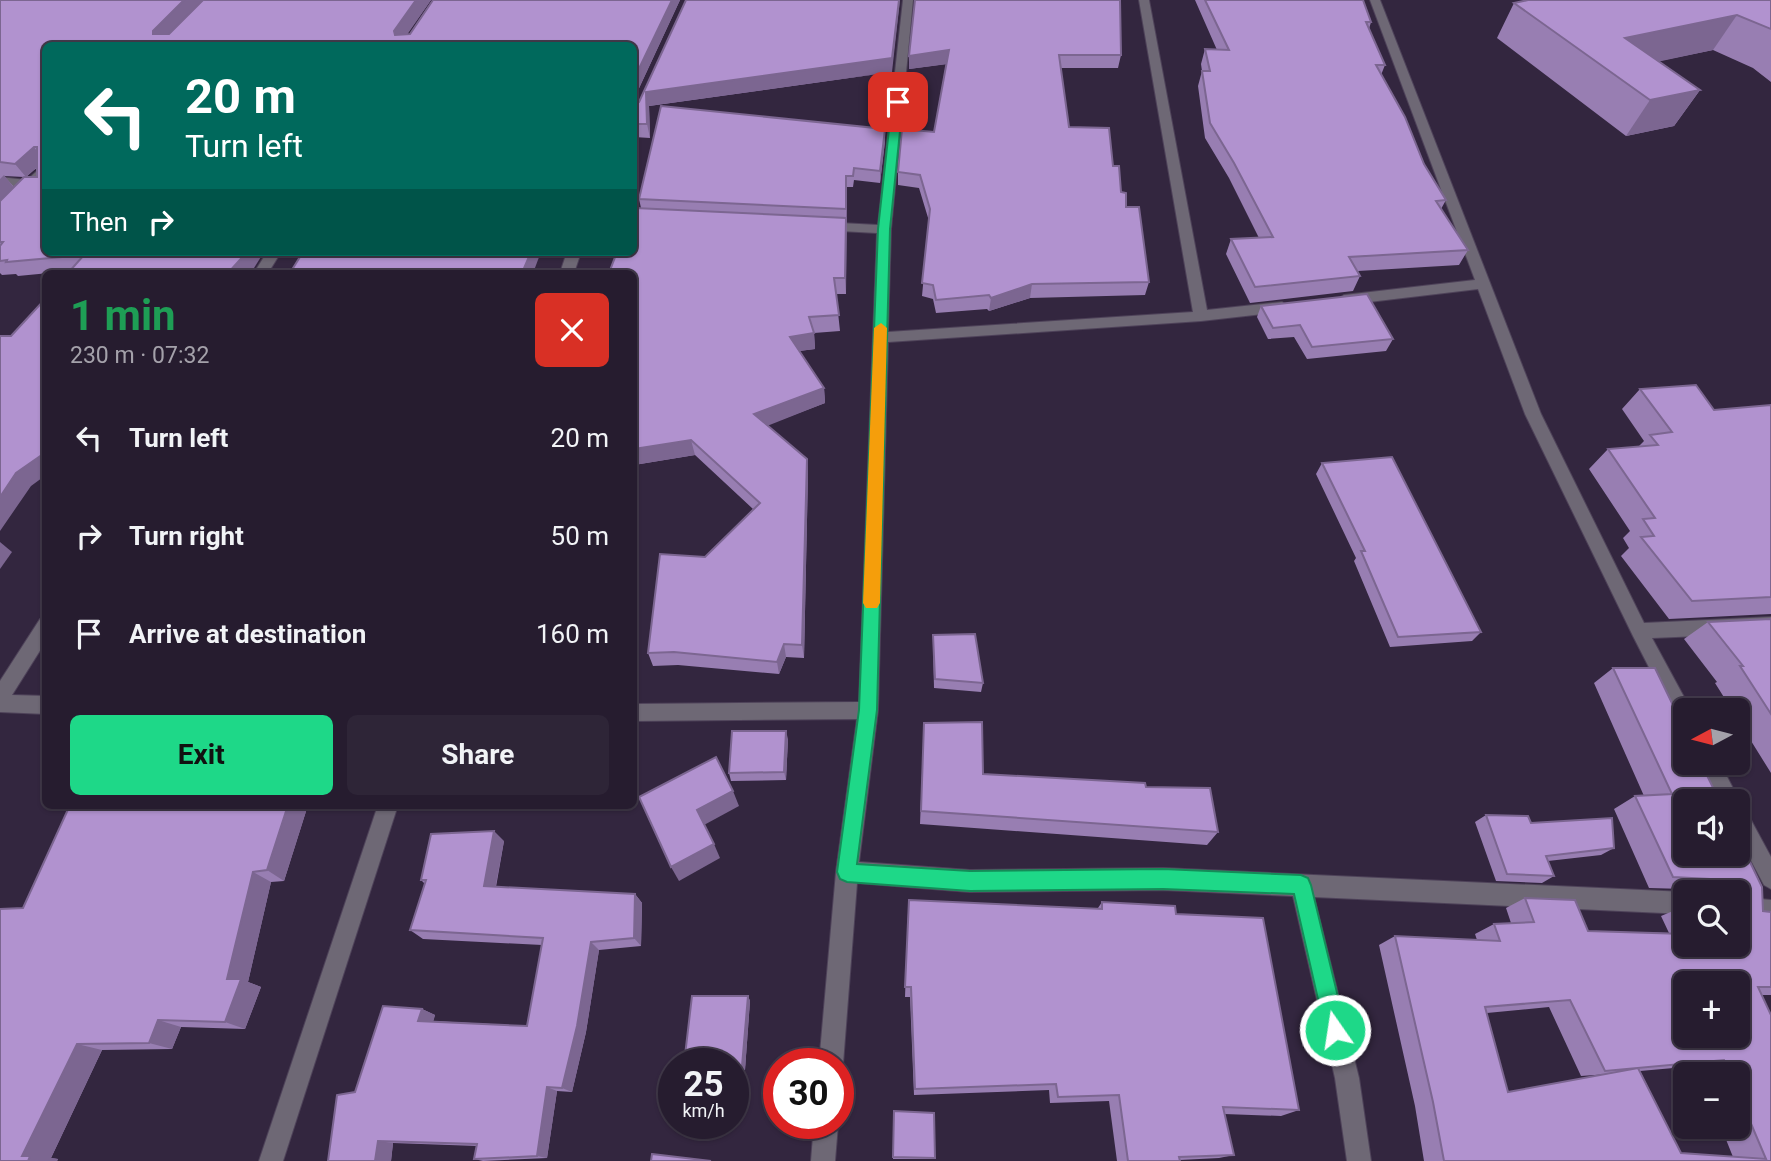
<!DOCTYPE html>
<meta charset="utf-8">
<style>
body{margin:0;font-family:Roboto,sans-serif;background:#2e2537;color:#f1f3f6;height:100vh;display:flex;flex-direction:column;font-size:26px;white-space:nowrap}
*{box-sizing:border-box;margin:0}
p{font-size:23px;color:#a4a1aa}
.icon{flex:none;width:38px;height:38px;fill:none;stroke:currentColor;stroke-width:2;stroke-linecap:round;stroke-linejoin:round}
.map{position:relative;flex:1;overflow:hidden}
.drawer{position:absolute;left:42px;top:270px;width:595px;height:539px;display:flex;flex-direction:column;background:#261c2f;border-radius:10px;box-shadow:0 2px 5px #0004,0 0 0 2px #423a4b}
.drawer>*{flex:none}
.banner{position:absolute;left:42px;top:42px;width:595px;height:214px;border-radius:10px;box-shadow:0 2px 5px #0004,0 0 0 2px #423a4b;background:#00695c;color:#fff;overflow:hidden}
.needle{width:46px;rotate:263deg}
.controls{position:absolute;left:1673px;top:698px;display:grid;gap:14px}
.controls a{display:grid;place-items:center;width:77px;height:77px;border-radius:10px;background:#261c2f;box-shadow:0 2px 5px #0004,0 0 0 2px #423a4b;font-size:35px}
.speed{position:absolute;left:658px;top:1048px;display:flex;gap:14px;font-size:35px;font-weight:700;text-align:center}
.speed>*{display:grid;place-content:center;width:91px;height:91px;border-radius:50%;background:#261c2f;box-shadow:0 2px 5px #0004,0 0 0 2px #423a4b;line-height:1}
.speed small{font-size:18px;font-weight:400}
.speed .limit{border:10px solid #d22;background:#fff;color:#111}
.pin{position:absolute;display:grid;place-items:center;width:60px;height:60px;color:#fff;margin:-30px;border-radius:14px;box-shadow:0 4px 10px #0006}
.me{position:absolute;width:77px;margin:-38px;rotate:347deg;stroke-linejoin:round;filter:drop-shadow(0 0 5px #0008)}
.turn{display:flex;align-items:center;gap:24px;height:147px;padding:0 28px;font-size:32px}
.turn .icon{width:91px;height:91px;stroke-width:2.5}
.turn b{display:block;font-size:49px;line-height:60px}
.then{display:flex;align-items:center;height:66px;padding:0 28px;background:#0003;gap:14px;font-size:26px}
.round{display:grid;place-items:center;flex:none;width:74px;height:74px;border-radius:10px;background:#2e2537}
.headline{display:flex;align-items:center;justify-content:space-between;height:119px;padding:0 28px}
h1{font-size:42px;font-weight:700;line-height:52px;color:#1e9e55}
.cta{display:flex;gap:14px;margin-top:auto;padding:14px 28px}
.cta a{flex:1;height:80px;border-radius:10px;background:#1ed888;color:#111;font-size:28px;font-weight:700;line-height:80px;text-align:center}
.cta a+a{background:#2e2537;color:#f1f3f6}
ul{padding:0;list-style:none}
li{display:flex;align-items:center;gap:21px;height:98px;padding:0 28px}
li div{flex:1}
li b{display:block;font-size:26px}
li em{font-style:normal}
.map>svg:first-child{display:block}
</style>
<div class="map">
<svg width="1771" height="1161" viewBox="0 0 1771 1161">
<rect width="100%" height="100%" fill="#33263f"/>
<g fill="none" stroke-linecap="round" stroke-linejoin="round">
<defs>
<g id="minor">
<polygon points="903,0 913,0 891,229 888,332 1193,312 1139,0 1149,0 1207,310 1282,302 1289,307 1282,312 1201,321 888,342 878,710 859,862 970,870 1163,868 1685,892 1685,914 1314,897 1359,1078 1371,1161 1347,1161 1335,1078 1293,896 1163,890 970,892 857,883 843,1064 838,1073 838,1064 819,1064 836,872 857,719 634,721 634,704 859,702 877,233 822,230 815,226 822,222 878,225"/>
<polygon points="1370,0 1380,0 1541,414 1644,623 1771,617 1771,633 1652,638 1691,710 1685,710 1685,727 1678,724 1633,636 1525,414 1478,289 1344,305 1337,300 1344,295 1475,280"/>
<polygon points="46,163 46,175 40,181 46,181 46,189 34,188 5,219 0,220 0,208 21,187 0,185 0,177 27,180"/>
<polygon points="267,252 281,252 268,273 254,273"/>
<polygon points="567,252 581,252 574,273 560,273"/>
<polygon points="46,616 46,641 12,695 46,696 46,714 0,712 0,681 40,619"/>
<polygon points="1699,763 1720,763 1740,802 1738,806 1745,809 1771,857 1771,889 1764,885 1738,836 1738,802 1719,802"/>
<polygon points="378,805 398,805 283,1161 259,1161"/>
<polygon points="1738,897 1771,900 1771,922 1738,919"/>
<polygon points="814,1124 838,1124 835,1161 811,1161"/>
</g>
</defs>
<use href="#minor" stroke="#4e4259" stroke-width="2"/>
<use href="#minor" fill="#6e6875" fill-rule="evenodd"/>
</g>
<g fill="#987eb2" fill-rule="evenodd">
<path d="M0 0H431L407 34H410L433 0H680L634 99V46H46L254 268 70 271 18 276 16 274 2 275 0 273ZM37 168V177H26L34 170ZM4 176 24 177 14 187Z"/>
<polygon points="1195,0 1363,0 1371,22 1369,29 1385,65 1381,75 1424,164 1446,200 1441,209 1468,250 1459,265 1358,271 1360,276 1353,291 1250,303 1226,254 1231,239 1259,238 1229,178 1205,138 1198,86 1202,71 1201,64 1205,49 1217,50"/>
<polygon points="1771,0 1771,82 1753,68 1713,50 1659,61 1700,90 1674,126 1626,136 1497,38 1514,3"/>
<polygon points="1121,55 1118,68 1061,68 1069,127 1113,166 1121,192 1149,282 1145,295 1030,298 989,311 987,309 936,313 933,299 922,296 929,221 919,188 898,185 898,172 934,132 946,64 909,69 909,56"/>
<polygon points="892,72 649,106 650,138 634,137 634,105"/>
<polygon points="885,141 880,183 854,180 853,187 847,187 846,294 836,294 840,331 814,333 815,349 799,351 824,388 825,403 767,425 807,459 808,474 804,658 786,657 779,674 678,665 653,666 648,653 705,557 753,509 695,455 634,465 634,273 641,208 639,199"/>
<polygon points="1261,306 1393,339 1386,351 1307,359 1294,337 1268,339 1257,317"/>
<polygon points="1640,389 1714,410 1771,405 1771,614 1669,619 1621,556 1629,548 1623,538 1630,531 1589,469 1608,449 1638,447 1644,441 1622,409"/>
<polygon points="1322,463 1481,632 1472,641 1390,647 1354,561 1356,558 1316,474"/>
<polygon points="1771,619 1771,773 1738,720 1738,710 1732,710 1715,683 1717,682 1684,639 1708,622"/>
<polygon points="933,635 983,683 981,692 934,688 933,645"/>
<path d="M1613 668 1763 911 1771 912V995H1762L1771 1161H1424L1415 1106 1379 945 1395 936 1477 940 1475 934 1494 924 1511 923 1506 908 1525 898 1588 931 1669 933 1661 916 1685 906V945H1738V892H1688L1685 889 1649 888 1614 809 1635 796H1644L1594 683ZM1549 1007 1581 1076 1609 1074 1508 1092 1487 1013ZM1696 1066 1700 1074H1738V1127H1721L1733 1157 1681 1153 1640 1071Z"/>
<polygon points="924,723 983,774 1146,787 1218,832 1207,845 920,824"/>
<polygon points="788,739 786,780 731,781 729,773"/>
<polygon points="70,805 308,805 284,881 271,882 248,982 261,987 245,1029 181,1027 172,1049 102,1050 51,1158 58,1159 57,1161 0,1161"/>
<polygon points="1486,815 1531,823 1614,848 1601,855 1548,861 1554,876 1542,883 1496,881 1475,822"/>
<polygon points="504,841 496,887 635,894 642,903 641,946 599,950 586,1032 572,1092 557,1091 547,1158 483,1161 474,1159 477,1146 393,1143 391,1161 355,1092 422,1009 435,1015 433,1021 527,1026 542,945 423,939 410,930 425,884 421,880"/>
<polygon points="1102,902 1176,914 1299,1110 1281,1116 1224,1114 1234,1155 1219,1158 1180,1160 1180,1161 1117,1161 1109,1101 1050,1103 1049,1090 914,1095 910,997 905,997 908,913 1098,908"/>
<polygon points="748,996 750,1001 745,1070 733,1070 733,1064"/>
<polygon points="894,1111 935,1158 934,1159 893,1159"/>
</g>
<g fill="#7c6691">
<polygon points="184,0 204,0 161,44 153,34 153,31"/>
<polygon points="416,0 431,0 400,45 395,35 394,31"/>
<polygon points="672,0 680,0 634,99 634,79"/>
<polygon points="899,0 900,0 892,72 649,106 650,138 647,124 646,92"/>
<polygon points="1737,15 1713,50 1610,72 1625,38"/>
<polygon points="949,50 948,64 909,69 909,56"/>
<polygon points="1700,90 1674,126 1626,136 1650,100"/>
<polygon points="885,129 885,141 880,183 880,171"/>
<polygon points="34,147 44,161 26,177 15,164"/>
<polygon points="4,175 15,189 0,205 0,179"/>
<polygon points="846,218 846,294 845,278"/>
<polygon points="247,252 264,252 254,268 249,273 228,273"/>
<polygon points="531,252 541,252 533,273 522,273"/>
<polygon points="1032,284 1030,298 989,311 991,298"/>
<polygon points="814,333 815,349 791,352 790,337"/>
<polygon points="824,388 825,403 757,430 754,414"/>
<polygon points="691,440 695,455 634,465 634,449"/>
<polygon points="46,452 46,475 31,486 0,531 0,497 16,473"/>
<polygon points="807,459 808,474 804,658 802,645"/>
<polygon points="0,542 12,552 0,569"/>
<polygon points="784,644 786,657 779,674 777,662"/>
<polygon points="786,731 788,739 786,780 784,772"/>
<polygon points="733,791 739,806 704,825 697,810"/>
<polygon points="288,805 308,805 284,881 267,870"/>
<polygon points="494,831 504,841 494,895 484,886"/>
<polygon points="714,844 720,858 679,881 671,867"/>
<polygon points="253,872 271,882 248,982 261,987 245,1029 225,1022 227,979"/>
<polygon points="635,894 642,903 641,946 634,938"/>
<polygon points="591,942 599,950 586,1032 572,1092 562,1088"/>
<polygon points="748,996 750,1001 745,1070 742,1066"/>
<polygon points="422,1009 435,1015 432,1027 418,1021"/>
<polygon points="158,1020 181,1027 172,1049 149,1043"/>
<polygon points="77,1044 102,1050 51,1158 58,1159 57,1161 28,1161 22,1156"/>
<polygon points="547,1087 557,1091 547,1158 537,1156"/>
<polygon points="378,1141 393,1143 391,1161 375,1161"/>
</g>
<g fill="#b192cf" stroke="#7c6691" stroke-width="2" fill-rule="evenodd">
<polygon points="0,0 184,0 153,31 153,34 169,34 203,0 416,0 394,31 395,35 410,34 433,0 672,0 634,79 634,46 46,46 46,252 247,252 228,273 68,273 84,255 6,262 7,260 0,261 0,246 3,242 0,242 0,201 24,177 37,177 37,147 34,147 15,164 0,162"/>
<polygon points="686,0 899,0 892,58 646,92 647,124 634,124 634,105 639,102"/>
<polygon points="915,0 1120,0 1121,55 1059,55 1069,127 1109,128 1113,166 1119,166 1121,192 1126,193 1126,207 1139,207 1149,282 1032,284 991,298 989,295 936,300 933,285 922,283 930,209 920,175 898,172 902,129 934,132 949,50 909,56"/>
<polygon points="1205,0 1363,0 1371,22 1366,22 1385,65 1376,65 1405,117 1424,164 1446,200 1436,201 1468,250 1349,257 1360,276 1255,287 1231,239 1273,237 1234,163 1210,123 1202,71 1210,71 1205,49 1229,50"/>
<polygon points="1528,0 1771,0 1771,29 1737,15 1625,38 1700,90 1650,100 1514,3"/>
<polygon points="661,106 885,129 880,171 854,168 853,176 846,176 846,209 639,199"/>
<polygon points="635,208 846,218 845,278 834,278 839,315 809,317 814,333 790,337 824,388 754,414 807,459 802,645 784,644 777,662 674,652 648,653 660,554 705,557 760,503 691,440 634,449 634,273 609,273 617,252 634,252 634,212"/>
<polygon points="303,252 531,252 522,273 290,273"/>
<polygon points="1367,294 1393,339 1312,347 1300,325 1273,328 1261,306"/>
<polygon points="46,298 46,452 16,473 0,497 0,336 11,336"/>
<polygon points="1696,385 1714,410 1771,405 1771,597 1692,601 1641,537 1654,536 1643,519 1655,518 1608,449 1658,445 1650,435 1672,432 1640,389"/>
<polygon points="1392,457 1481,632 1398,637 1361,551 1365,551 1322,463"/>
<polygon points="1771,619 1771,714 1740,666 1743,666 1708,622"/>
<polygon points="975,634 983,683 935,679 933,635"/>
<path d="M1613 668H1655L1685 730V763H1701L1720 802H1685V854H1738V837L1762 887 1763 911 1771 912V987H1758L1771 1015V1161H1444L1433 1102 1395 936 1500 941 1494 924 1534 922 1525 898 1575 900 1588 931 1685 934V945H1738V892H1712V881L1710 879 1673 877 1635 796 1672 794ZM1685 984H1738V1036H1685ZM1570 1000 1605 1071 1724 1060 1730 1074H1738V1093L1766 1159 1681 1153 1638 1068 1508 1092 1485 1007Z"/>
<polygon points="982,722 983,774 1145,783 1146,787 1210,788 1218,832 921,811 924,723"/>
<polygon points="732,731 786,731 784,772 729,773"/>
<polygon points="716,757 733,791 697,810 714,844 671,867 639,797"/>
<polygon points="70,805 288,805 267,870 253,872 227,979 241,979 225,1022 158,1020 149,1043 77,1044 22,1156 30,1156 28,1161 0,1161 0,909 23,908"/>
<polygon points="1486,815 1528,816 1531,823 1612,818 1614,848 1546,856 1554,876 1507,874"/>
<polygon points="494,831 484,886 635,894 634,938 591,942 577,1026 562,1088 547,1087 537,1156 474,1159 477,1144 378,1141 375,1161 328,1161 337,1095 355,1092 383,1006 422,1009 418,1021 527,1026 543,938 410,930 426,880 421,880 431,834"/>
<polygon points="909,900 1102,909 1102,902 1175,906 1176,914 1263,918 1299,1110 1223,1107 1234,1155 1179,1157 1180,1161 1128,1161 1119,1095 1058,1097 1056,1084 915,1089 911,987 905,987"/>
<polygon points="692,996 748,996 742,1066 733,1066 733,1064 684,1064"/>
<polygon points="894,1111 934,1113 935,1158 893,1157"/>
<polygon points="652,1154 711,1161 651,1161"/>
</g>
<polygon fill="#1ed888" stroke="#148c58" stroke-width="2" points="898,98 903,102 890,229 877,710 857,864 970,871 1163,869 1301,875 1308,878 1311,885 1346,1030 1343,1037 1335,1040 1328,1037 1325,1030 1294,894 1163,889 970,891 847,882 840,879 837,872 859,710 878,229 892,102"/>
<polygon fill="#f59e0b" points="881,323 887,328 880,603 877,608 866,608 863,603 874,328"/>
</svg>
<div class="controls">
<a><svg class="needle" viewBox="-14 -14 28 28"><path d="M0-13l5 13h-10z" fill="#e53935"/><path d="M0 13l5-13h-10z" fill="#a4a1aa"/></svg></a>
<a><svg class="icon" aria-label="sound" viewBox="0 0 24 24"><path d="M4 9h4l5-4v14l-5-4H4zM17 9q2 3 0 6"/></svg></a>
<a><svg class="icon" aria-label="search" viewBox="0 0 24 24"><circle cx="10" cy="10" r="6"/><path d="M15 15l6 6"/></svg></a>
<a>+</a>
<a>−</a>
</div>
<div class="speed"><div>25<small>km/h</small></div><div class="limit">30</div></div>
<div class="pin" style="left:898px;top:102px;background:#d93025"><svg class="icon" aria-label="arrive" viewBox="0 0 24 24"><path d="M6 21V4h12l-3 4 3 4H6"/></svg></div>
<svg class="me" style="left:1335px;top:1030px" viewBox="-20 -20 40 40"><circle r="17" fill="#1ed888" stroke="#fff" stroke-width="3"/><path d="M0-11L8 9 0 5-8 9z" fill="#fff"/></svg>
<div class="banner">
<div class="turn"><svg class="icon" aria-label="left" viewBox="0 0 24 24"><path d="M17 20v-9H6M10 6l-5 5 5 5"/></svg><div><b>20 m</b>Turn left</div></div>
<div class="then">Then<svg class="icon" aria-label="right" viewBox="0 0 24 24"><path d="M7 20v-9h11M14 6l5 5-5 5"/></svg></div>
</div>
<section class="drawer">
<div class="headline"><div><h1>1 min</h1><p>230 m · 07:32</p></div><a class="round" style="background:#d93025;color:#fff"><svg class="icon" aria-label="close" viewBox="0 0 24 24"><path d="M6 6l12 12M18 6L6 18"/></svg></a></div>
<ul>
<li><svg class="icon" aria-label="left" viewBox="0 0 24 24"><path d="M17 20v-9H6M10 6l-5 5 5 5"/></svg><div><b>Turn left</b></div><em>20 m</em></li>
<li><svg class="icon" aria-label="right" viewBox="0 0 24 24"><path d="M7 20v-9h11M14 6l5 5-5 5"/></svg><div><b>Turn right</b></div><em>50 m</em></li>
<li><svg class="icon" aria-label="arrive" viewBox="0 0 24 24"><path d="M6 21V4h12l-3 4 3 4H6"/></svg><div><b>Arrive at destination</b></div><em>160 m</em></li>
</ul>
<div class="cta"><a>Exit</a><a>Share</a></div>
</section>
</div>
